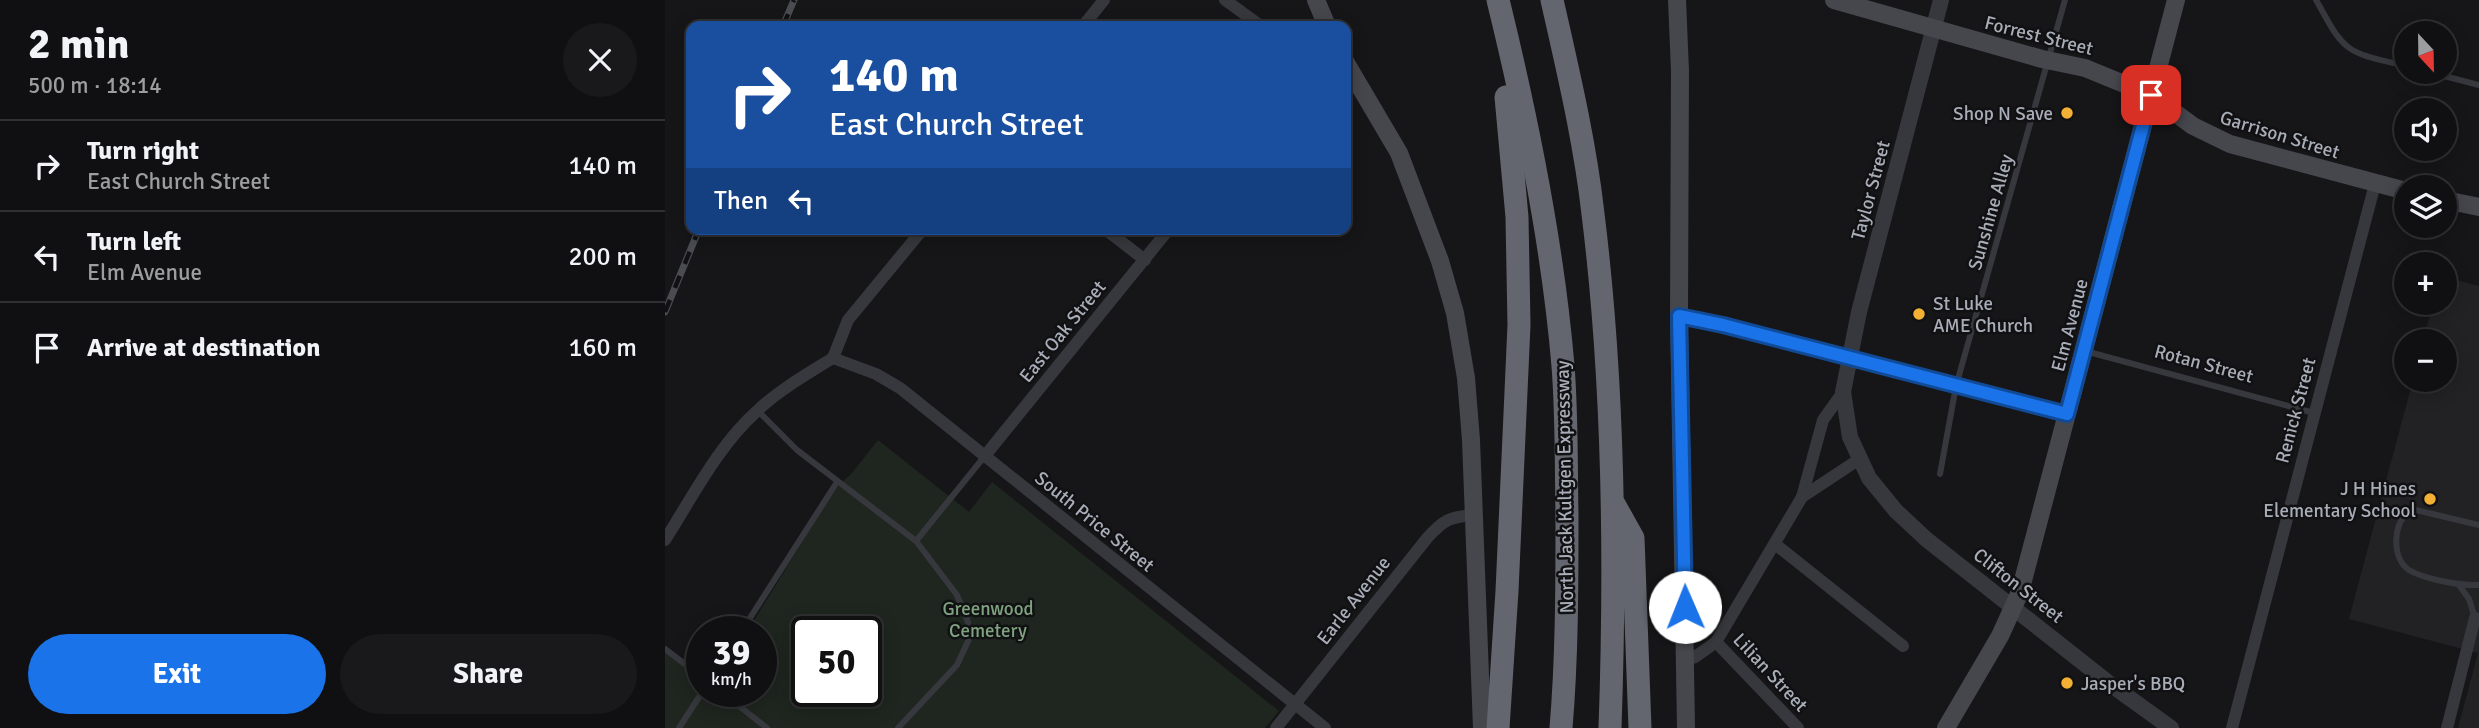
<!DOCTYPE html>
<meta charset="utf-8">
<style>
body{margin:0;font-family:Signika,sans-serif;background:#19191b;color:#f1f3f6;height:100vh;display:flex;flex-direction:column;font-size:26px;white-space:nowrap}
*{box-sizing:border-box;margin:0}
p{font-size:23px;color:#9c9d9f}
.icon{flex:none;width:38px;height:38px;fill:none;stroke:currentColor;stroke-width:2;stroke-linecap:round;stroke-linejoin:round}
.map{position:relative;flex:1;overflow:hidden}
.drawer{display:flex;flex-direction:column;background:#101012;width:665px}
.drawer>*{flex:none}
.banner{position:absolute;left:21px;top:21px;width:665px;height:214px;border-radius:14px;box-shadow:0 4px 18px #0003,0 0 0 2px #303032;background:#1a4fa0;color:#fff;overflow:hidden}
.needle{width:46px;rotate:158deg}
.controls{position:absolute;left:1729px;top:21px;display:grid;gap:14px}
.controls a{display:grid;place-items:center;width:63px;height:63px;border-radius:50%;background:#101012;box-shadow:0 4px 18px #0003,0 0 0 2px #303032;font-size:35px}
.speed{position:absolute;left:21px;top:616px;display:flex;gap:14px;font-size:35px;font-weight:700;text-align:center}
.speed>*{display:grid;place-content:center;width:91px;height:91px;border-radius:50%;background:#101012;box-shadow:0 4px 18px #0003,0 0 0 2px #303032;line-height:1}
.speed small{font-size:18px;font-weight:400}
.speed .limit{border:4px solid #111;border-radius:10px;background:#fff;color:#111}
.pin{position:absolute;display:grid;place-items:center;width:60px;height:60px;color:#fff;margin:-30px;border-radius:14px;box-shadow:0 4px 10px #0006}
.me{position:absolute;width:77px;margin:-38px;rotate:359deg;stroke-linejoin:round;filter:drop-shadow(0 0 5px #0008)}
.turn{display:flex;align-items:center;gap:24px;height:147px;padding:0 28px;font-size:32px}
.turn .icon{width:91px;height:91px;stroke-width:2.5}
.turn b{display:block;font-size:49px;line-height:60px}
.then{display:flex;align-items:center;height:66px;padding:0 28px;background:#0003;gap:14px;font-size:26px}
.round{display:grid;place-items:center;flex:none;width:74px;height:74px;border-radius:37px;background:#19191b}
.head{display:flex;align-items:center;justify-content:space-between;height:119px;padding:0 28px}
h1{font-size:42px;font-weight:800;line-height:52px}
.primary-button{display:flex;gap:14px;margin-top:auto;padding:14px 28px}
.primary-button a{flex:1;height:80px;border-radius:42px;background:#1a73e8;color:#fff;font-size:28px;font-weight:800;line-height:80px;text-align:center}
.primary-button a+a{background:#19191b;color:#f1f3f6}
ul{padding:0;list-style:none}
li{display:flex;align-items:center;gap:21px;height:91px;padding:0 28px;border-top:2px solid #303032}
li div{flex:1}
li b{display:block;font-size:26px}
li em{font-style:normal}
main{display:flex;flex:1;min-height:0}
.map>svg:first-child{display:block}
</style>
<main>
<section class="drawer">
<div class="head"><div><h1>2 min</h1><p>500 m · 18:14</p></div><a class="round"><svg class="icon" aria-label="close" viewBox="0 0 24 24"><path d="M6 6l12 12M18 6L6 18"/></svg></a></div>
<ul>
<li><svg class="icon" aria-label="right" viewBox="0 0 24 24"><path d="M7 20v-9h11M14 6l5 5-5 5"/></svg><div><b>Turn right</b><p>East Church Street</p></div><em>140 m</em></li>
<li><svg class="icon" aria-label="left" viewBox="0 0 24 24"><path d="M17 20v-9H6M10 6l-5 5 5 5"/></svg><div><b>Turn left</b><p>Elm Avenue</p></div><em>200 m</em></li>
<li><svg class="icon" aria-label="arrive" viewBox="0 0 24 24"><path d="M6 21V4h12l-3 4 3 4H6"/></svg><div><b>Arrive at destination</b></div><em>160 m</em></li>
</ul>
<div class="primary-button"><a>Exit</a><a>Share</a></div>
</section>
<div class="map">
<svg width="1814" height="728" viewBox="0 0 1814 728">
<rect width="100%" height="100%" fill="#161618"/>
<polygon fill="#222225" points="1780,277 1814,286 1814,728 1793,728 1813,653 1684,619 1748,380 1780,380 1780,341 1758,341 1768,303 1780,303"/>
<path fill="#1e261f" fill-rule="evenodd" d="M213 440 304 512 327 482 614 711 600 728H0V649L37 677V691H96V632H82L169 490 187 473ZM142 632H201V691H142Z"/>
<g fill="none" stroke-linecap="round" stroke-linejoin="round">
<g stroke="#37383d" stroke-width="6">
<path d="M1651 0C1660 15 1669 36 1683 47 1697 58 1723 61 1741 66"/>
<polyline points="1764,72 1814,85"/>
<polyline points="1420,351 1649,413"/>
<polyline points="92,410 132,450 251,541 292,595 303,622 304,639 292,665 233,728"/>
<polyline points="1275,474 1291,386 1400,0"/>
<path d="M1814 525 1751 510C1747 512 1744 513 1741 515 1727 527 1728 560 1744 570 1759 579 1796 586 1814 585"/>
<polyline points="251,541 319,457"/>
<polyline points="1794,585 1804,599 1810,618"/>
<polyline points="76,632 172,482"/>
<polyline points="0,649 37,677"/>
<polyline points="55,691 102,728"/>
<polyline points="14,728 38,691"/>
</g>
<g stroke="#37383d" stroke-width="12">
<polyline points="560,0 596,26"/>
<polyline points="418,26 439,0"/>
<polyline points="440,229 480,260"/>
<polyline points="1014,316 1058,325 1402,414"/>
<polyline points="168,358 211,374 235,388 660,728"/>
<polyline points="168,358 183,320 258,229"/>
<polyline points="319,457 504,229"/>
<polyline points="1137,497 1158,420 1178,392"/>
<path d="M0 540C28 496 53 446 92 411 114 390 142 374 168 358"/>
<polyline points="1110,544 1238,646"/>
<polyline points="1051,642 1133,728"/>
<polyline points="1021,660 1030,657 1051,642 1137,497 1193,460"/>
<path d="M611 728 763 537C779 520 784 517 808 515"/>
<polyline points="1567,728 1710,184"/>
<polyline points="1782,728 1810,618 1814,619"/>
</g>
<polyline stroke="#37383d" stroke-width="16" points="1276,0 1194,312 1178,392 1185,437 1204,478 1231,511 1261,539 1445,684 1506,728"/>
<g stroke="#45474d" stroke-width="18">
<polyline points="651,0 662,26"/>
<polyline points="1012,0 1015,71 1014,316 1021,728"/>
<polyline points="1169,0 1377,59 1420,68 1486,95 1528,126 1565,144 1741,191"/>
<polyline points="681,63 734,153 775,261 790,313 801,378 806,440 817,728"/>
<polyline points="1780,200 1814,207"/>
<polyline points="1281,728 1335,636 1355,592 1511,0"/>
</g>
<g stroke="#63666e" stroke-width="23">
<path d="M833 0C862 118 888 246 898 366 902 416 901 466 902 515 902 586 902 657 896 728"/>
<path d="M887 0C903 71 920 142 928 214 949 383 951 558 945 728"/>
<polyline points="949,504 968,538 975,728"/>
<polyline points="833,728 842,591 854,325 852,217 841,97"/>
</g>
<defs>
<g id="rail">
<polyline points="118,26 129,0"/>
<polyline points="0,312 34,229"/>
</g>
</defs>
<use href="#rail" stroke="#4a4c52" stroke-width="7"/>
<use href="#rail" stroke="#111113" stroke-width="4.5" stroke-dasharray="13" stroke-linecap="butt"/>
</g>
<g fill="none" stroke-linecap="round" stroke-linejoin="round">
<defs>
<polyline id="route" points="1020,607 1014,316 1058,325 1402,414 1486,95"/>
</defs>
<use href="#route" stroke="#114b97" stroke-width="18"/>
<use href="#route" stroke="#1a73e8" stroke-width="12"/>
</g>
<g fill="#f2b134" stroke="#111113" stroke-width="2.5">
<circle cx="1402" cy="113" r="7"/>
<circle cx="1254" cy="314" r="7"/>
<circle cx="1765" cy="499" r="7"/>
<circle cx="1402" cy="683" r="7"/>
</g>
<g text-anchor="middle" stroke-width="5" stroke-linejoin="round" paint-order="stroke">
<g font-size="19" fill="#a8adb8" stroke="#111113">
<text transform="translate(1374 35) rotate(14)" y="7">Forrest Street</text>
<text transform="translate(1615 134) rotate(17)" y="7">Garrison Street</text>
<text transform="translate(1205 190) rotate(-75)" y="7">Taylor Street</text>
<text transform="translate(1325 212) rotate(-74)" y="7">Sunshine Alley</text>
<text transform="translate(1404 325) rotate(-75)" y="7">Elm Avenue</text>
<text transform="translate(397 331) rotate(-51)" y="7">East Oak Street</text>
<text transform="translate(1539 363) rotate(15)" y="7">Rotan Street</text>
<text transform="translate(1630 410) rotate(-75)" y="7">Renick Street</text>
<text transform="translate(899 487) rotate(-91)" y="7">North Jack Kultgen Expressway</text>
<text transform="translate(430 521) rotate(39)" y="7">South Price Street</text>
<text transform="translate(1354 585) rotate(38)" y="7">Clifton Street</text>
<text transform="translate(688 600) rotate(-52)" y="7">Earle Avenue</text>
<text transform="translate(1106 672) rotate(47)" y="7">Lilian Street</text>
</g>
<g font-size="19" fill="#a8adb8" stroke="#111113" text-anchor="end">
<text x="1388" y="120">Shop N Save</text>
<text x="1268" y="310" text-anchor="start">St Luke<tspan x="1268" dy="22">AME Church</tspan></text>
<text x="1751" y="495">J H Hines<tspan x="1751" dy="22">Elementary School</tspan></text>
<text x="1416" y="690" text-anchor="start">Jasper's BBQ</text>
</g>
<g font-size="19" fill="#7fa381" stroke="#111113">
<text x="323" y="615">Greenwood<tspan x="323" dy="22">Cemetery</tspan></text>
</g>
</g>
</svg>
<div class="controls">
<a><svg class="needle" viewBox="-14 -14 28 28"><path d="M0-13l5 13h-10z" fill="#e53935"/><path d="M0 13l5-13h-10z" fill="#9c9d9f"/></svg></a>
<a><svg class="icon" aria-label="sound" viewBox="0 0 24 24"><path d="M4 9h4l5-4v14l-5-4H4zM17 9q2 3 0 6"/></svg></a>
<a><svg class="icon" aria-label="layers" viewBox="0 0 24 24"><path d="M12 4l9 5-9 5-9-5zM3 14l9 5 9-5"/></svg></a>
<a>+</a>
<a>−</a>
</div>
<div class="speed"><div>39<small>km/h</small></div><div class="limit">50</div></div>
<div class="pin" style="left:1486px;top:95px;background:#d93025"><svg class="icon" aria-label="arrive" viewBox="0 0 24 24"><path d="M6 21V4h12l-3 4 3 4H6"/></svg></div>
<svg class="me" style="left:1020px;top:607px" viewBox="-20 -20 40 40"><circle r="19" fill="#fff"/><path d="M0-13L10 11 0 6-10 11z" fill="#1a73e8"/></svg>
<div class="banner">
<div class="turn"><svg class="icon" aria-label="right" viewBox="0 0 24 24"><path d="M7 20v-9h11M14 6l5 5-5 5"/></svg><div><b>140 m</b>East Church Street</div></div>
<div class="then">Then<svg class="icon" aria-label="left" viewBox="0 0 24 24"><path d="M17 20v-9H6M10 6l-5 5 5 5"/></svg></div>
</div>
</div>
</main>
